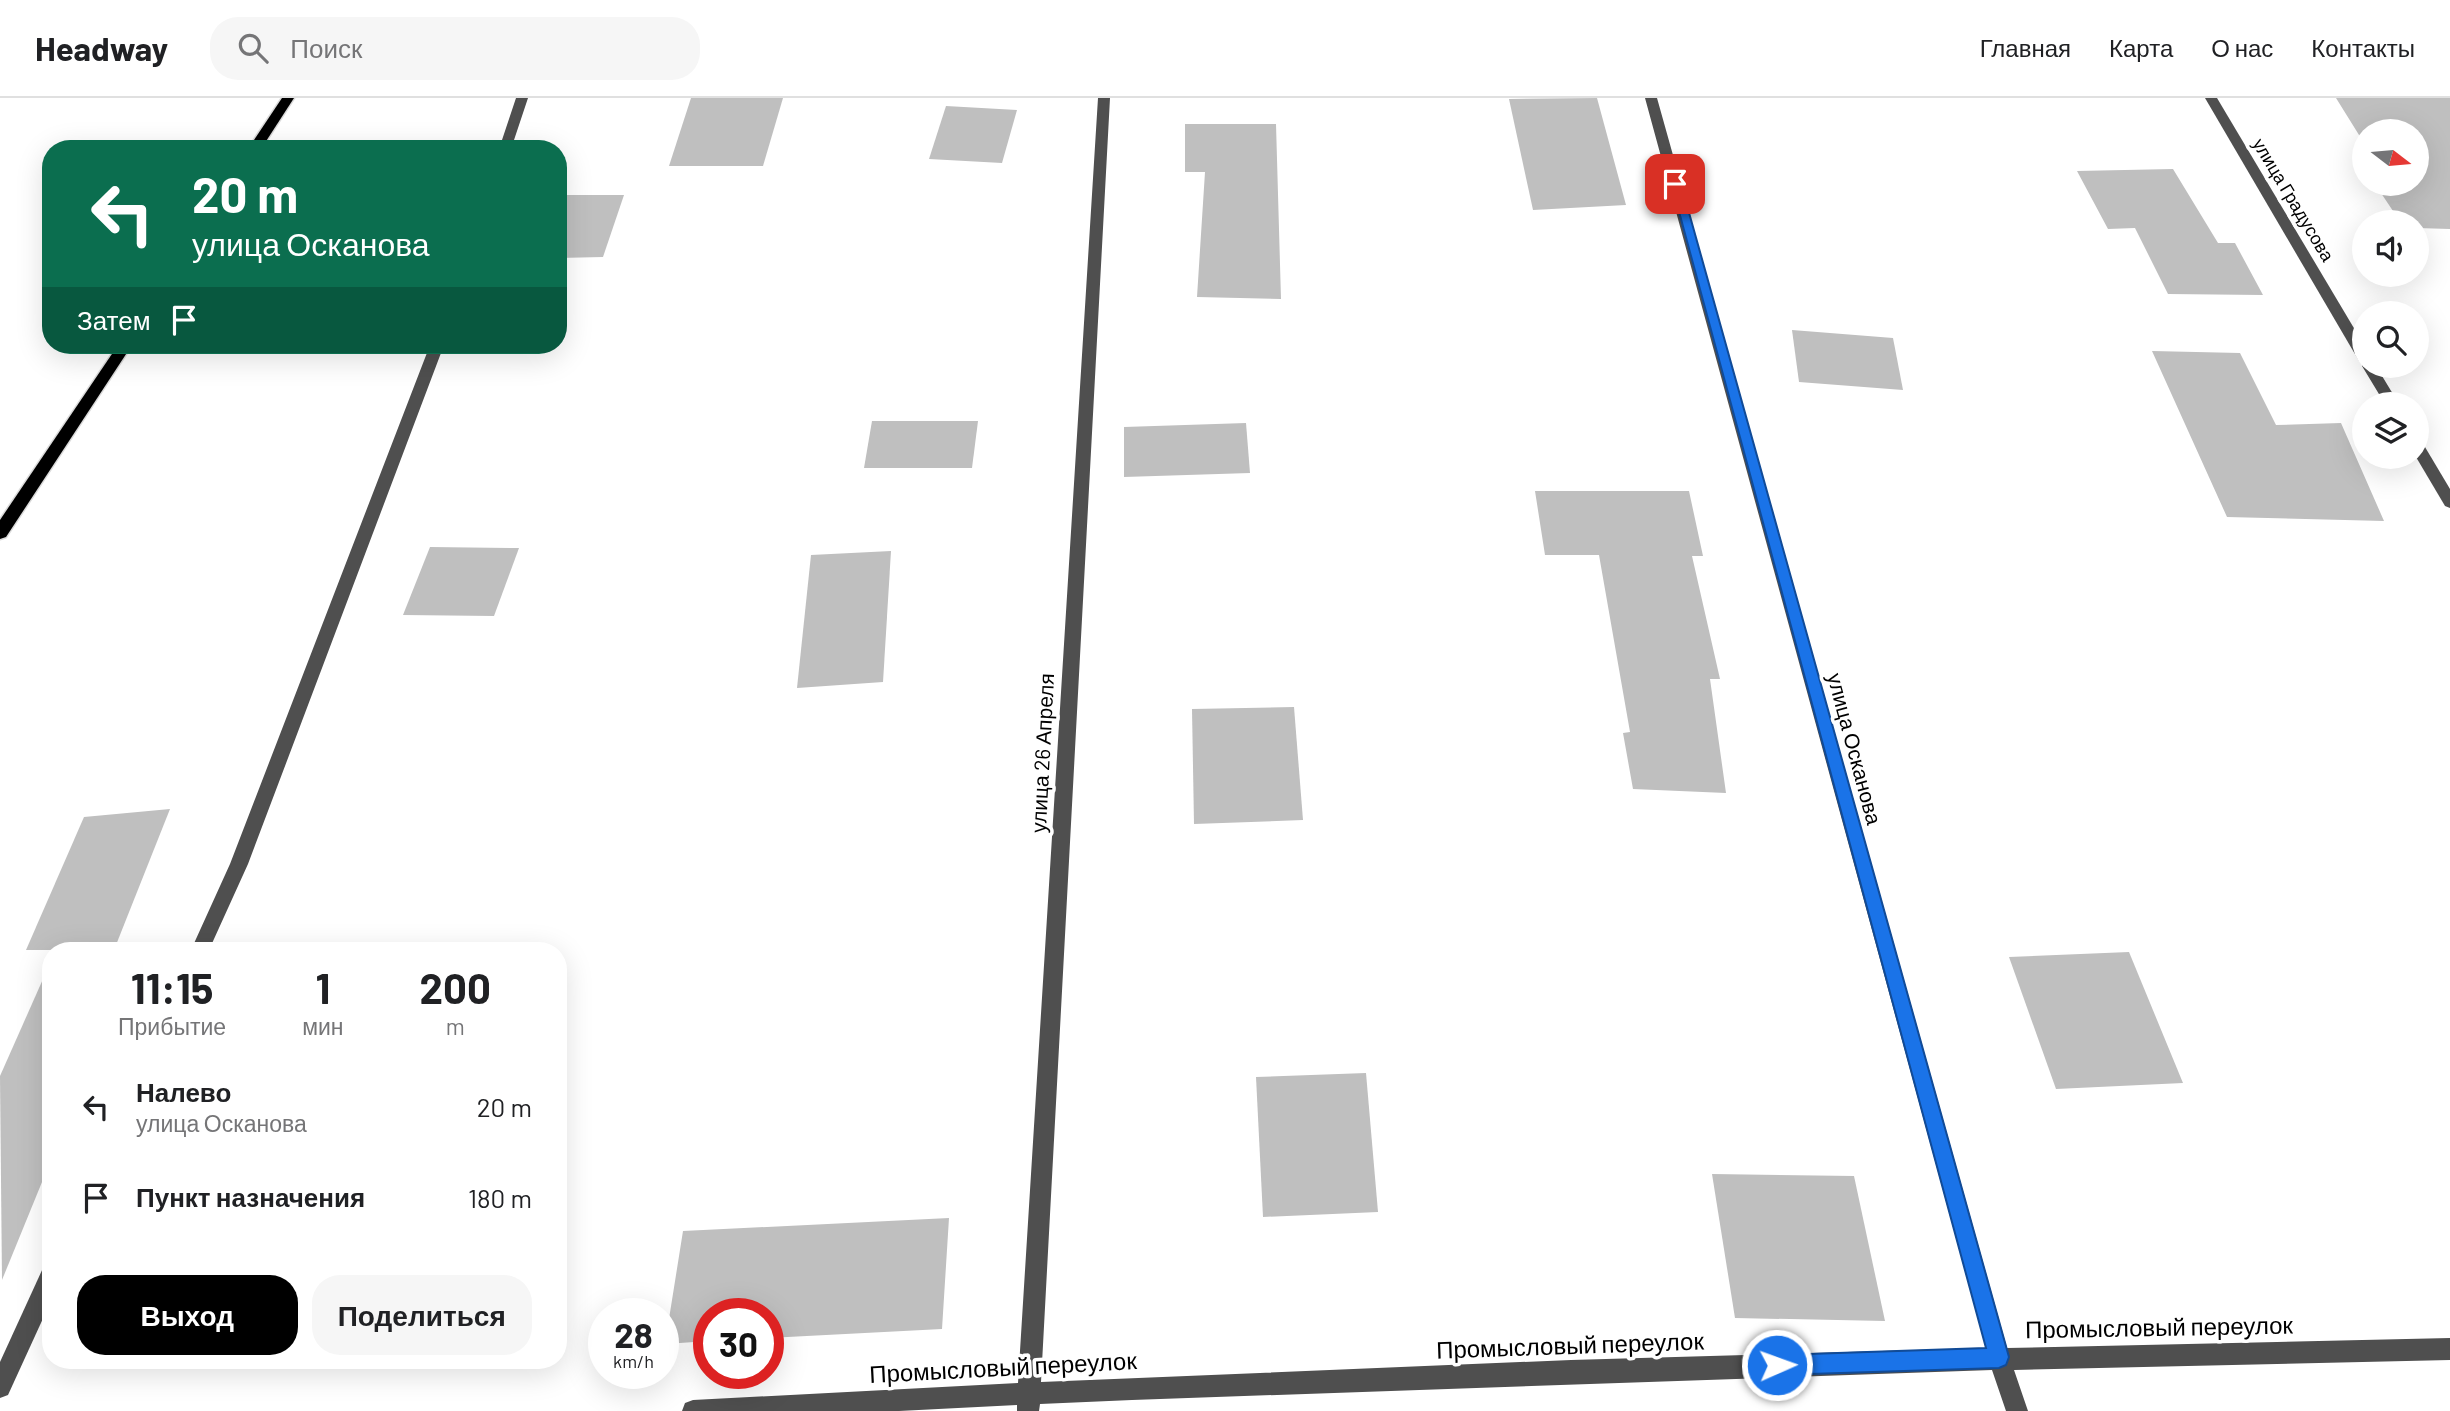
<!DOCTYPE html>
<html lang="ru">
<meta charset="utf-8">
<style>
body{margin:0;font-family:Barlow,sans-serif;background:#f6f6f6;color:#202124;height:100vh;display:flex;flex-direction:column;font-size:26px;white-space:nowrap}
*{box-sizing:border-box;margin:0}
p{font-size:23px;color:#757577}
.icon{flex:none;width:38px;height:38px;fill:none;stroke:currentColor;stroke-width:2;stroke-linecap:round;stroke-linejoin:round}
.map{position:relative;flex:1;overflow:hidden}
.drawer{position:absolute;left:42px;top:844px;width:525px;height:427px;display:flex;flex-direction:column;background:#fff;border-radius:28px;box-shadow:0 7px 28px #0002}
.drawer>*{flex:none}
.banner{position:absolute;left:42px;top:42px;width:525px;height:214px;border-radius:28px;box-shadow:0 7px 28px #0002;background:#0b6e4f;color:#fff;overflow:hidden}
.needle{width:46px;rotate:106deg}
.buttons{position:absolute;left:2352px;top:21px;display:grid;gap:14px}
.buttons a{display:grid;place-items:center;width:77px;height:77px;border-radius:50%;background:#fff;box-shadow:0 7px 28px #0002;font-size:35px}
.speed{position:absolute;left:588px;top:1200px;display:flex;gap:14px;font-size:35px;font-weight:700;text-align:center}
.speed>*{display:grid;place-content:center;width:91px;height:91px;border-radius:50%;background:#fff;box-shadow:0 7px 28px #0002;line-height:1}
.speed small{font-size:18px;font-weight:400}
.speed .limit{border:10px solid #d22;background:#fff;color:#111}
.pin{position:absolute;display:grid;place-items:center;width:60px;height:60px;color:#fff;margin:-30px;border-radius:14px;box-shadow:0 4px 10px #0006}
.me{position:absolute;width:77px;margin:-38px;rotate:88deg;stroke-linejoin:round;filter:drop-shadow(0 0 5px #0008)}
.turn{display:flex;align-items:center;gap:24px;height:147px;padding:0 35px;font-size:32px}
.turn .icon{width:91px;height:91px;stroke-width:2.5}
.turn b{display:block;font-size:49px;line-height:60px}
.then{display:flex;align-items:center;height:66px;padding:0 35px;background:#0003;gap:14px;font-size:26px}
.eta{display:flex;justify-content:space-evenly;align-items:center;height:119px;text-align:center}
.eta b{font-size:42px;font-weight:700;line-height:49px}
.button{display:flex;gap:14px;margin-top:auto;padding:14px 35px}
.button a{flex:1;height:80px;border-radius:28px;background:#000;color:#fff;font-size:28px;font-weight:700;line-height:80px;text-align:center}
.button a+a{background:#f6f6f6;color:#202124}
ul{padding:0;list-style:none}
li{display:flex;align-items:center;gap:21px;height:91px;padding:0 35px}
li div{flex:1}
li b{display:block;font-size:26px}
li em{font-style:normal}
header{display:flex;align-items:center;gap:42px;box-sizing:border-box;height:98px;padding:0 35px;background:#fff;border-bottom:2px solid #e0e0e0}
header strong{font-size:33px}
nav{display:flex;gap:38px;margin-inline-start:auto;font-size:24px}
.search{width:490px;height:63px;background:#f6f6f6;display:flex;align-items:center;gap:18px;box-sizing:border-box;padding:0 24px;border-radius:28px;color:#757577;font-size:26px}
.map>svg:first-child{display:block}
</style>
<header>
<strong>Headway</strong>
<div class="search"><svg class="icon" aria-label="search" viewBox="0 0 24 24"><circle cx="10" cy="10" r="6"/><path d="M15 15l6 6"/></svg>Поиск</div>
<nav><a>Главная</a><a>Карта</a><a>О нас</a><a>Контакты</a></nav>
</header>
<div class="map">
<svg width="2450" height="1313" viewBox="0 0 2450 1313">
<rect width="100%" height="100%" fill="#fff"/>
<g fill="#bfbfbf">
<polygon points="691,0 783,0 763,68 669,68"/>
<polygon points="1597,0 1626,107 1533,112 1509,1"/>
<polygon points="2336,0 2450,0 2450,131 2417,130 2417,124 2395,124 2395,116 2375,86 2417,86 2417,33 2364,33 2364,45"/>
<polygon points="946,8 1017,12 1002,65 929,61"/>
<polygon points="1185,26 1276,26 1281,201 1197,199 1205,74 1185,74"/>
<polygon points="2173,71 2218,145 2235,145 2263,197 2168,196 2135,130 2108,131 2077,73"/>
<polygon points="558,97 624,97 603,159 558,160"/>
<polygon points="1792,232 1893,240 1903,292 1799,284"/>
<polygon points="2152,253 2240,255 2276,327 2341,325 2384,423 2227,419"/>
<polygon points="872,323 978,323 972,370 864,370"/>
<polygon points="1246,325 1250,375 1124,379 1124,329"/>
<polygon points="1535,393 1689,393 1703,458 1692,458 1720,581 1710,581 1726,695 1633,691 1623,635 1630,634 1599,457 1545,457"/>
<polygon points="430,449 519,450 494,518 403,517"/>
<polygon points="891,453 883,584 797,590 811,457"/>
<polygon points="1294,609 1303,722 1194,726 1192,611"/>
<polygon points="170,711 114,852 26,852 84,719"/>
<polygon points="2129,854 2183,985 2056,991 2009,859"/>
<polygon points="51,863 51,1062 2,1182 0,978"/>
<polygon points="1366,975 1378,1114 1263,1119 1256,979"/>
<polygon points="1712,1076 1854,1078 1885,1223 1735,1220"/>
<polygon points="949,1120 942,1231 768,1240 768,1216 709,1216 709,1243 665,1246 683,1133"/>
</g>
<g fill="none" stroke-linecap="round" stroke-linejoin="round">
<defs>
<g id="major">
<polygon points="282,0 294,0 261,51 248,51"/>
<polygon points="118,247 132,247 6,439 0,441 0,422"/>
</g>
</defs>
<use href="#major" stroke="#dbdbdb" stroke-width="3"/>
<g fill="#4f4f4f" fill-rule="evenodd">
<polygon points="516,0 528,0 511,51 499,51"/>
<polygon points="1098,0 1110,0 1041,1284 1571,1262 1986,1250 1645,0 1657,0 2007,1250 2450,1240 2450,1262 2014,1272 2028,1313 2006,1313 1992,1272 1132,1302 1040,1306 1039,1313 1017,1313 1017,1307 899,1313 682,1313 685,1305 693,1302 1018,1285"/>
<polygon points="2205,0 2217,0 2364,247 2364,264 2359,263"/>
<polygon points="430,247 444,247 248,766 209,852 191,852 230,766"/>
<polygon points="2364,264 2364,268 2376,268 2399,306 2385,306 2362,268"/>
<polygon points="2417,342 2422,344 2450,391 2450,410 2445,408 2416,359"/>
<polygon points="51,1167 51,1203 8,1297 0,1300 0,1264 43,1170"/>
</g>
<use href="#major" fill="#000" fill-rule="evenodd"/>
</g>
<polygon fill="#1a73e8" stroke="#114b97" stroke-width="2" points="1671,84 1681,86 2009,1259 2006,1267 1999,1270 1777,1277 1770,1274 1767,1267 1770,1260 1777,1257 1986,1250"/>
<g text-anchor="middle" stroke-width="7" stroke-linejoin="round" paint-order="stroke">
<g font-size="18" fill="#000" stroke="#fff">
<text transform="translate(2293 102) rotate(59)" y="6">улица Градусова</text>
</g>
<g font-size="21" fill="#000" stroke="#fff">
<text transform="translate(1854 651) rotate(75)" y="7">улица Осканова</text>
<text transform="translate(1043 655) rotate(-87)" y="7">улица 26 Апреля</text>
</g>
<g font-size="24" fill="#000" stroke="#fff">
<text transform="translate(2159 1230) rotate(-1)" y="8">Промысловый переулок</text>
<text transform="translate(1570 1248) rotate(-2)" y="8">Промысловый переулок</text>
<text transform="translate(1003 1270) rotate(-3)" y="8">Промысловый переулок</text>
</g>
</g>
</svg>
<div class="buttons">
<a><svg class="needle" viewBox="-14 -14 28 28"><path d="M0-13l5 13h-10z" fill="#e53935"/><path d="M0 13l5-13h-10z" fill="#757577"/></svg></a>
<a><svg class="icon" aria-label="sound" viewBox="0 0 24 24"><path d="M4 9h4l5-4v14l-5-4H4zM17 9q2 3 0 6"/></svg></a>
<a><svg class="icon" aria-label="search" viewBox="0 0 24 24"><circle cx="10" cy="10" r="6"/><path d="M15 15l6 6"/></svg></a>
<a><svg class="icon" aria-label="layers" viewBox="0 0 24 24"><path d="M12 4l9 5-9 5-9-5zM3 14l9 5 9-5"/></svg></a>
</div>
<div class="speed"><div>28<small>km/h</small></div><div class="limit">30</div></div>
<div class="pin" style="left:1675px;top:86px;background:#d93025"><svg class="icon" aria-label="arrive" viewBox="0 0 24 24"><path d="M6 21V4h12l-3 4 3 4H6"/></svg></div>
<svg class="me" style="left:1777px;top:1267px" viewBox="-20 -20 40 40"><circle r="17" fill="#1a73e8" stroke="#fff" stroke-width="3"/><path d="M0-11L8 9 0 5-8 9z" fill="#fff"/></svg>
<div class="banner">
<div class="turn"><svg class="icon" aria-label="left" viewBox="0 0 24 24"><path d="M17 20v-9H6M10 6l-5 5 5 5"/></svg><div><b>20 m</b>улица Осканова</div></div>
<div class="then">Затем<svg class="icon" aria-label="arrive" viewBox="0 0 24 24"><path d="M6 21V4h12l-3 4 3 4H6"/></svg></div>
</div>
<section class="drawer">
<div class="eta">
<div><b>11:15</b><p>Прибытие</p></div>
<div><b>1</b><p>мин</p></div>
<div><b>200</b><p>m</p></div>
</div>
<ul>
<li><svg class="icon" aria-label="left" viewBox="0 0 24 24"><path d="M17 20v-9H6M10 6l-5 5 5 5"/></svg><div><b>Налево</b><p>улица Осканова</p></div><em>20 m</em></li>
<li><svg class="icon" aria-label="arrive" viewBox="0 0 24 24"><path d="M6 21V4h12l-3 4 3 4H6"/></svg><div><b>Пункт назначения</b></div><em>180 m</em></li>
</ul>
<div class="button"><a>Выход</a><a>Поделиться</a></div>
</section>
</div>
